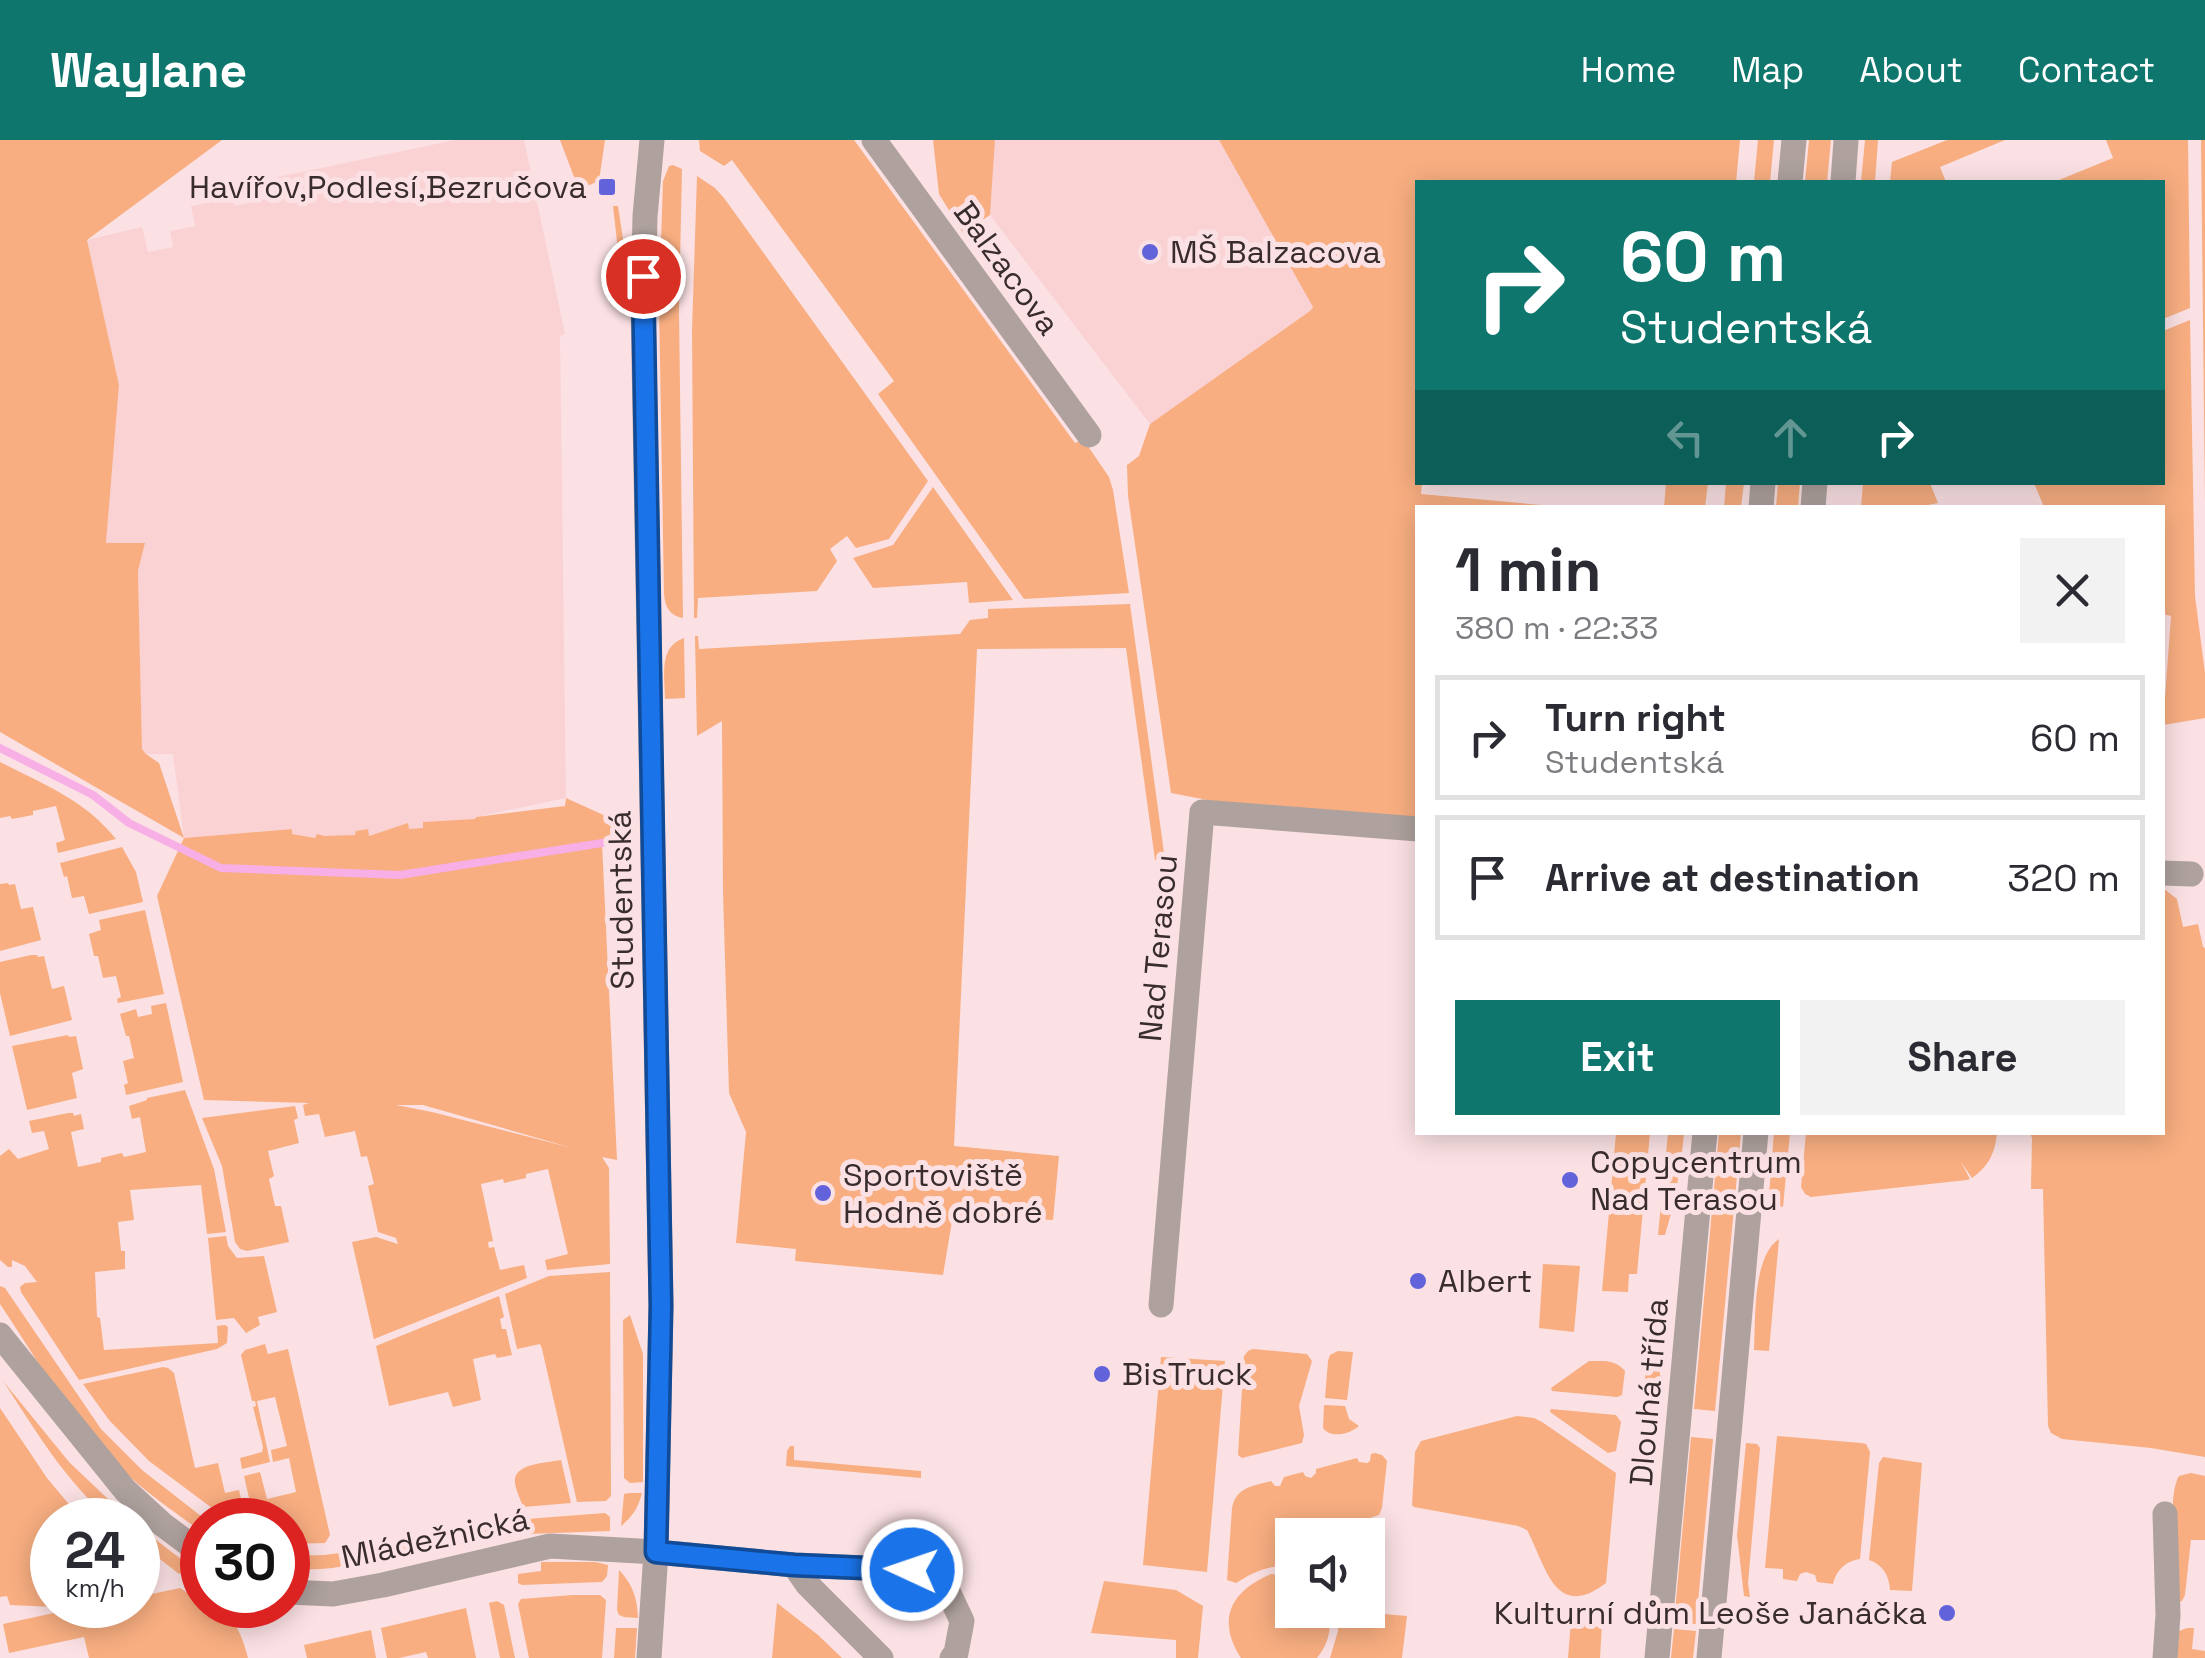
<!DOCTYPE html>
<meta charset="utf-8">
<style>
body{margin:0;font-family:"Space Grotesk",sans-serif;background:#f2f2f3;color:#2b2b33;height:100vh;display:flex;flex-direction:column;font-size:38px;white-space:nowrap}
*{box-sizing:border-box;margin:0}
p{font-size:32px;color:#7c7c81}
.icon{flex:none;width:55px;height:55px;fill:none;stroke:currentColor;stroke-width:2;stroke-linecap:round;stroke-linejoin:round}
.map{position:relative;flex:1;overflow:hidden}
.side{position:absolute;left:1415px;top:365px;width:750px;height:630px;display:flex;flex-direction:column;background:#fff;border-radius:0px;box-shadow:0 5px 25px #0003}
.side>*{flex:none}
.guide{position:absolute;left:1415px;top:40px;width:750px;height:305px;border-radius:0px;box-shadow:0 5px 25px #0003;background:#0f766e;color:#fff;overflow:hidden}
.controls{position:absolute;left:1275px;top:1378px;display:grid;gap:20px}
.controls a{display:grid;place-items:center;width:110px;height:110px;border-radius:0px;background:#fff;box-shadow:0 5px 25px #0003;font-size:50px}
.speed{position:absolute;left:30px;top:1358px;display:flex;gap:20px;font-size:50px;font-weight:700;text-align:center}
.speed>*{display:grid;place-content:center;width:130px;height:130px;border-radius:50%;background:#fff;box-shadow:0 5px 25px #0003;line-height:1}
.speed small{font-size:25px;font-weight:400}
.speed .limit{border:15px solid #d22;background:#fff;color:#111}
.pin{position:absolute;display:grid;place-items:center;width:85px;height:85px;color:#fff;margin:-42px;border:5px solid #fff;border-radius:50%;box-shadow:0 2px 10px #0007}
.me{position:absolute;width:110px;margin:-55px;rotate:273deg;stroke-linejoin:round;filter:drop-shadow(0 0 8px #0008)}
.turn{display:flex;align-items:center;gap:35px;height:210px;padding:0 40px;font-size:45px}
.turn .icon{width:130px;height:130px;stroke-width:2.5}
.turn b{display:block;font-size:70px;line-height:85px}
.lanes{display:flex;align-items:center;height:95px;padding:0 40px;background:#0003;justify-content:center;gap:50px;direction:ltr}
.lanes .off{opacity:.35}
.round{display:grid;place-items:center;flex:none;width:105px;height:105px;border-radius:0px;background:#f2f2f3}
.head{display:flex;align-items:center;justify-content:space-between;height:170px;padding:0 40px}
h1{font-size:60px;font-weight:700;line-height:75px}
.primary-button{display:flex;gap:20px;margin-top:auto;padding:20px 40px}
.primary-button a{flex:1;height:115px;border-radius:0px;background:#0f766e;color:#fff;font-size:40px;font-weight:700;line-height:115px;text-align:center}
.primary-button a+a{background:#f2f2f3;color:#2b2b33}
ul{padding:0;list-style:none}
li{display:flex;align-items:center;gap:30px;height:125px;margin:0 20px 15px;padding:0 20px;border:5px solid #e1e1e2;border-radius:0px}
li div{flex:1}
li b{display:block;font-size:38px}
li em{font-style:normal}
header{display:flex;align-items:center;gap:60px;box-sizing:border-box;height:140px;padding:0 50px;background:#0f766e;color:#fff}
header strong{font-size:48px}
nav{display:flex;gap:55px;margin-inline-start:auto;font-size:35px}
.map>svg:first-child{display:block}
</style>
<header>
<strong>Waylane</strong>
<nav><a>Home</a><a>Map</a><a>About</a><a>Contact</a></nav>
</header>
<div class="map">
<svg width="2205" height="1518" viewBox="0 0 2205 1518">
<rect width="100%" height="100%" fill="#fbe1e3"/>
<g fill="#fad2d4">
<polygon points="455,0 524,0 565,194 560,196 566,658 476,677 476,679 423,682 424,688 409,689 407,684 368,696 368,690 356,695 316,698 292,694 291,689 184,698 173,614 146,614 142,609 138,431 145,403 106,403 119,245 87,100 142,87 148,112 173,107 170,91 195,86 191,66 232,58 235,66 282,55 278,37"/>
<polygon points="995,0 1219,0 1313,166 1310,171 1150,284 990,75"/>
</g>
<g fill="#f8ae81" fill-rule="evenodd">
<path d="M0 0H222L87 100 119 245 106 403H145L138 431 142 609 146 614 159 623 184 698 292 689V694L315 698 317 694 324 696 355 695 356 691 368 689 369 696 408 683 409 689 423 688V682L475 679 476 677 565 666 566 658 621 683 602 703 617 1020 602 1017 609 1028 610 1124 547 1130 545 1120 568 1114 548 1029 526 1034V1038L504 1043 503 1039 481 1044 493 1101 488 1102 489 1108 494 1107 500 1130 524 1125 527 1138 374 1199 352 1102 376 1097 398 1104 396 1098 378 1092 368 1046 374 1044 367 1016 361 1017 355 991 325 997 319 974 305 976 303 965 309 963 204 960 157 756 184 698 0 592ZM396 965H423L572 1008 432 972Z"/>
<polygon points="560,0 605,0 599,41 582,48 576,42"/>
<polygon points="699,0 854,0 1075,303 1083,299 1109,337 1113,350 1129,453 1024,459 878,254 894,241 732,20 724,26 700,11"/>
<polygon points="933,0 995,0 990,75 963,93 939,54"/>
<polygon points="1219,0 1740,0 1736,42 1418,42 1418,342 1422,343 1421,354 1563,367 1418,368 1417,677 1218,662 1171,653 1128,356 1127,325 1139,316 1150,284 1310,171 1313,167"/>
<polygon points="1758,0 1774,0 1770,42 1754,42"/>
<polygon points="1809,0 1831,0 1827,42 1805,42"/>
<polygon points="1865,0 1878,0 1875,42 1861,42"/>
<polygon points="1947,0 2005,0 1940,27 1946,42 1890,42 1892,22"/>
<polygon points="2106,0 2188,0 2190,168 2163,179 2162,42 2054,42 2113,18"/>
<polygon points="2201,0 2205,0 2205,362"/>
<path d="M673 25 682 29 679 171 683 478C670 476 665 467 664 454L659 164 663 41 669 26Z"/>
<polygon points="697,36 715,48 724,58 928,341 889,399 856,408 847,396 830,409 837,421 817,451 698,458 697,478 694,478 692,190"/>
<polygon points="613,66 618,66 629,138 622,146"/>
<polygon points="2190,180 2195,456 2205,533 2205,578 2163,585 2171,476 2163,474 2162,368 2044,367 2034,343 2162,342 2163,191"/>
<polygon points="1666,343 1708,343 1705,367 1664,367"/>
<polygon points="1726,343 1744,343 1741,367 1724,367"/>
<polygon points="1778,343 1800,343 1798,367 1776,367"/>
<polygon points="1863,343 1930,343 1938,363 1918,367 1861,367"/>
<polygon points="933,347 1013,460 969,463 967,442 873,448 853,418 893,405"/>
<polygon points="1130,464 1165,720 1155,720 1126,508 977,509 954,1006 1059,1016 1053,1080 953,1075 943,1135 795,1121 796,1109 736,1103 746,992 729,953 723,752 722,581 697,596 695,496 698,496 699,509 960,494 970,480 988,478 988,469"/>
<path d="M684 498 685 558 665 559C665 536 658 507 684 498Z"/>
<path d="M0 622C43 644 85 660 116 699L58 713 56 703 65 700 56 666 33 671V675L12 679 10 676 0 678Z"/>
<polygon points="122,707 136,732 143,762 89,774 84,756 72,758 67,736 64,737 60,723"/>
<polygon points="8,743 9,745 15,744 21,769 33,767 41,800 0,811 0,744"/>
<polygon points="2163,748 2177,759 2183,787 2198,784 2203,807 2205,808 2205,1317 2151,1308 2062,1299 2051,1293 2048,1286 2043,1049 2031,1049 2032,998 2030,993 2162,992"/>
<polygon points="145,770 164,854 118,863 117,859 121,857 116,836 103,838 98,816 94,816 89,794 101,790 99,780"/>
<polygon points="31,815 37,815 38,817 44,816 52,849 64,846 72,880 10,896 0,853 0,822"/>
<polygon points="166,863 183,942 126,955 124,945 128,943 123,921 134,918 129,896 126,896 120,874 136,869 138,877 152,874 151,866"/>
<polygon points="68,895 69,897 76,896 83,929 72,933 77,958 27,970 12,906"/>
<polygon points="185,950 214,1029 226,1092 207,1094 201,1045 130,1050 134,1080 118,1082 121,1111 125,1111 125,1129 95,1132 97,1177 100,1178 104,1210 218,1203 217,1186 225,1185 228,1187 227,1203 217,1209 79,1240 21,1152 20,1147 25,1143 37,1142 25,1126 12,1120 12,1127 8,1127 0,1120 0,1016 9,1009 18,1019 49,1009 44,991 32,993 29,981 68,973 73,973 74,976 81,974 84,989 71,992 78,1027 101,1022 101,1018 122,1013 124,1017 146,1012 140,977 132,979 129,966 147,960 147,958"/>
<polygon points="295,966 298,978 294,980 299,1003 268,1011 274,1036 269,1039 275,1066 281,1066 289,1102 247,1111 240,1109 235,1102 222,1026 202,978"/>
<polygon points="1616,993 1650,993 1637,1134 1629,1134 1628,1152 1602,1151"/>
<path d="M1668 993H1684C1681 1027 1675 1062 1665 1095H1658Z"/>
<polygon points="1719,993 1741,993 1715,1271 1694,1269"/>
<polygon points="1774,993 1790,993 1783,1067 1772,1063 1769,1055"/>
<path d="M1806 993V992L1997 993C1995 1013 1989 1026 1972 1038L1961 1022 1970 1039 1967 1040 1811 1057 1805 1054 1801 1047Z"/>
<polygon points="226,1096 228,1106 237,1118 264,1116 277,1172 258,1177 260,1185 246,1193 234,1178 216,1180 208,1098"/>
<path d="M1779 1099 1769 1211 1754 1210C1756 1179 1752 1117 1779 1099Z"/>
<polygon points="1543,1124 1580,1126 1574,1192 1539,1188"/>
<polygon points="610,1132 611,1356 606,1361 577,1362 542,1209 540,1204 517,1209 505,1154 549,1136"/>
<path d="M0 1146 5 1148 101 1289 142 1330 206 1380H202V1392C169 1368 135 1345 107 1315 65 1271 34 1214 0 1164Z"/>
<polygon points="499,1156 504,1177 500,1179 502,1189 506,1189 512,1215 497,1218 495,1214 473,1219 481,1260 453,1267 448,1252 389,1266 376,1206"/>
<polygon points="630,1175 643,1214 643,1342 630,1343 624,1338 623,1180"/>
<polygon points="265,1204 268,1214 288,1209 330,1395 325,1403 288,1404 288,1380 254,1380 244,1336 260,1332 267,1359 296,1352 289,1318 273,1322 271,1310 287,1306 275,1257 257,1261 270,1322 242,1329 240,1318 262,1312 263,1307 253,1267 256,1266 255,1261 252,1261 241,1215 245,1210"/>
<polygon points="1648,1204 1654,1204 1661,1239 1659,1265 1643,1263"/>
<polygon points="1253,1209 1307,1214 1312,1221 1299,1266 1304,1295 1302,1303 1242,1318 1238,1315 1244,1216 1248,1211"/>
<polygon points="1338,1211 1353,1212 1347,1260 1325,1258 1328,1221 1330,1215"/>
<polygon points="1161,1217 1225,1221 1207,1432 1143,1425"/>
<path d="M1589 1221C1604 1221 1615 1219 1625 1231L1622 1255 1617 1257 1552 1251 1551 1248Z"/>
<polygon points="163,1227 168,1228 174,1233 195,1328 218,1323 225,1353 239,1350 246,1380 228,1380 149,1321 109,1280 83,1244"/>
<path d="M3 1241 69 1322 130 1380H111C65 1341 36 1291 3 1241Z"/>
<path d="M1324 1265 1345 1266 1349 1279 1359 1286C1350 1294 1331 1299 1323 1288Z"/>
<path d="M0 1268 47 1338 82 1380H52V1465H138V1436L143 1443 147 1455 180 1448 202 1462V1465C233 1471 241 1491 248 1518H89L84 1497 9 1513 3 1484 77 1468 10 1465 7 1456 0 1457Z"/>
<polygon points="1551,1269 1616,1275 1621,1282 1616,1311 1608,1313 1550,1272"/>
<path d="M1517 1276 1534 1278 1542 1282 1616 1333 1606 1443C1555 1482 1546 1426 1527 1390L1518 1386 1414 1367 1412 1365 1415 1312 1421 1301Z"/>
<path d="M1777 1296 1861 1303 1866 1304 1870 1312 1860 1419C1846 1421 1836 1430 1833 1444L1817 1442 1815 1435 1806 1432 1800 1434 1797 1441 1783 1439V1429L1765 1428Z"/>
<polygon points="1691,1297 1713,1299 1696,1484 1674,1482"/>
<polygon points="1746,1303 1757,1304 1760,1308 1748,1443 1750,1457 1744,1456 1737,1395"/>
<polygon points="790,1306 794,1306 794,1320 921,1331 921,1338 786,1326 787,1311"/>
<path d="M1375 1313 1382 1315 1387 1321 1382 1368 1379 1375 1358 1382 1346 1395H1292V1427C1270 1424 1255 1431 1236 1443L1227 1440 1232 1368C1236 1347 1253 1346 1271 1341L1275 1346H1280L1284 1337 1303 1332 1305 1336 1311 1338 1316 1333V1329L1357 1318 1359 1322 1367 1323 1370 1321 1371 1314Z"/>
<path d="M1883 1317 1922 1323 1912 1451 1890 1450C1889 1435 1883 1425 1869 1420L1879 1323Z"/>
<path d="M561 1320 571 1363 523 1367C521 1360 516 1351 515 1343 512 1323 547 1323 561 1320Z"/>
<path d="M2191 1333 2205 1336V1400H2191L2185 1455 2182 1461 2177 1463C2176 1436 2166 1356 2179 1336Z"/>
<path d="M629 1353H642C638 1368 633 1376 621 1386L624 1354Z"/>
<polygon points="605,1373 610,1377 610,1391 526,1394 524,1384 527,1379"/>
<path d="M501 1382 508 1384 514 1395C497 1398 409 1419 401 1416 394 1413 394 1410 391 1404Z"/>
<polygon points="138,1386 190,1426 187,1431 179,1434 138,1402"/>
<path d="M364 1410C361 1413 356 1420 353 1422 338 1431 305 1429 288 1429V1416L324 1415Z"/>
<polygon points="541,1422 595,1422 608,1425 607,1436 602,1442 522,1445 518,1443 518,1434 541,1431"/>
<path d="M619 1430C633 1445 637 1458 638 1478L624 1477 619 1475 617 1470Z"/>
<path d="M1271 1434 1292 1436V1470H1328C1333 1487 1328 1505 1317 1518H1241C1216 1479 1231 1451 1271 1434Z"/>
<polygon points="1104,1441 1176,1450 1203,1466 1198,1518 1176,1518 1176,1500 1091,1493"/>
<polygon points="573,1455 600,1455 606,1460 602,1518 529,1518 518,1464 521,1459"/>
<polygon points="497,1461 504,1465 515,1518 500,1518 489,1463"/>
<polygon points="777,1463 818,1495 842,1518 772,1518"/>
<polygon points="466,1468 476,1518 428,1518 426,1512 399,1518 387,1518 381,1488"/>
<polygon points="1337,1470 1407,1476 1402,1518 1330,1518 1338,1491"/>
<polygon points="1571,1481 1602,1484 1600,1518 1568,1518"/>
<polygon points="616,1488 637,1488 635,1518 614,1518"/>
<polygon points="2187,1488 2194,1488 2192,1509 2205,1511 2205,1518 2177,1518 2179,1491"/>
<polygon points="1674,1489 1696,1491 1693,1518 1671,1518"/>
<polygon points="371,1490 376,1518 307,1518 304,1505"/>
</g>
<g fill="none" stroke-linecap="round" stroke-linejoin="round">
<polyline stroke="#f7afe5" stroke-width="8" points="0,608 93,655 129,683 221,728 400,735 602,703"/>
<g stroke="#aea19e" stroke-width="25">
<polyline points="874,0 1089,295"/>
<polyline points="1790,42 1794,0"/>
<polyline points="1843,42 1846,0"/>
<polyline points="1761,368 1763,342"/>
<polyline points="1813,368 1815,342"/>
<polyline points="2162,733 2191,734"/>
<polyline points="1161,1165 1202,672 1418,689"/>
<polyline points="0,1195 125,1350 162,1384 202,1414"/>
<polyline points="2165,1374 2168,1475 2165,1518"/>
<polyline points="794,1425 808,1445 881,1518"/>
<polyline points="288,1452 333,1454 383,1445 550,1406 656,1412 794,1425 913,1430 946,1447 962,1481 956,1513 952,1518"/>
<polyline points="649,1518 656,1412 661,1166 643,164 645,76 652,0"/>
<polyline points="1657,1518 1705,992"/>
<polyline points="1709,1518 1756,992"/>
</g>
</g>
<g fill="none" stroke-linecap="round" stroke-linejoin="round">
<defs>
<polyline id="route" points="643,136 661,1166 656,1412 794,1425 912,1430"/>
</defs>
<use href="#route" stroke="#114b97" stroke-width="25"/>
<use href="#route" stroke="#1a73e8" stroke-width="18"/>
</g>
<g fill="#6263db" stroke="#fbe1e3" stroke-width="4">
<rect x="597" y="37" width="20" height="20" rx="5"/>
<circle cx="1150" cy="112" r="10"/>
<circle cx="1570" cy="1040" r="10"/>
<circle cx="823" cy="1053" r="10"/>
<circle cx="1418" cy="1141" r="10"/>
<circle cx="1102" cy="1234" r="10"/>
<circle cx="1947" cy="1473" r="10"/>
</g>
<g text-anchor="middle" stroke-width="10" stroke-linejoin="round" paint-order="stroke">
<g font-size="32" fill="#382c2d" stroke="#fbe1e3" text-anchor="start">
<text x="587" y="58" text-anchor="end">Havířov,Podlesí,Bezručova</text>
<text x="1170" y="123">MŠ Balzacova</text>
<text x="1590" y="1033">Copycentrum<tspan x="1590" dy="37">Nad Terasou</tspan></text>
<text x="843" y="1046">Sportoviště<tspan x="843" dy="37">Hodně dobré</tspan></text>
<text x="1438" y="1152">Albert</text>
<text x="1122" y="1245">BisTruck</text>
<text x="1927" y="1484" text-anchor="end">Kulturní dům Leoše Janáčka</text>
</g>
<g font-size="32" fill="#382c2d" stroke="#fbe1e3">
<text transform="translate(1007 128) rotate(54)" y="11">Balzacova</text>
<text transform="translate(621 760) rotate(-91)" y="11">Studentská</text>
<text transform="translate(1158 808) rotate(-85)" y="11">Nad Terasou</text>
<text transform="translate(1649 1252) rotate(-85)" y="11">Dlouhá třída</text>
<text transform="translate(435 1398) rotate(-12)" y="11">Mládežnická</text>
</g>
</g>
</svg>
<div class="controls">
<a><svg class="icon" aria-label="sound" viewBox="0 0 24 24"><path d="M4 9h4l5-4v14l-5-4H4zM17 9q2 3 0 6"/></svg></a>
</div>
<div class="speed"><div>24<small>km/h</small></div><div class="limit">30</div></div>
<div class="pin" style="left:643px;top:136px;background:#d93025"><svg class="icon" aria-label="arrive" viewBox="0 0 24 24"><path d="M6 21V4h12l-3 4 3 4H6"/></svg></div>
<svg class="me" style="left:912px;top:1430px" viewBox="-20 -20 40 40"><circle r="17" fill="#1a73e8" stroke="#fff" stroke-width="3"/><path d="M0-11L8 9 0 5-8 9z" fill="#fff"/></svg>
<div class="guide">
<div class="turn"><svg class="icon" aria-label="right" viewBox="0 0 24 24"><path d="M7 20v-9h11M14 6l5 5-5 5"/></svg><div><b>60 m</b>Studentská</div></div>
<div class="lanes"><svg class="icon off" aria-label="left" viewBox="0 0 24 24"><path d="M17 20v-9H6M10 6l-5 5 5 5"/></svg><svg class="icon off" aria-label="ahead" viewBox="0 0 24 24"><path d="M12 20V5M6 11l6-6 6 6"/></svg><svg class="icon" aria-label="right" viewBox="0 0 24 24"><path d="M7 20v-9h11M14 6l5 5-5 5"/></svg></div>
</div>
<section class="side">
<div class="head"><div><h1>1 min</h1><p>380 m · 22:33</p></div><a class="round"><svg class="icon" aria-label="close" viewBox="0 0 24 24"><path d="M6 6l12 12M18 6L6 18"/></svg></a></div>
<ul>
<li><svg class="icon" aria-label="right" viewBox="0 0 24 24"><path d="M7 20v-9h11M14 6l5 5-5 5"/></svg><div><b>Turn right</b><p>Studentská</p></div><em>60 m</em></li>
<li><svg class="icon" aria-label="arrive" viewBox="0 0 24 24"><path d="M6 21V4h12l-3 4 3 4H6"/></svg><div><b>Arrive at destination</b></div><em>320 m</em></li>
</ul>
<div class="primary-button"><a>Exit</a><a>Share</a></div>
</section>
</div>
